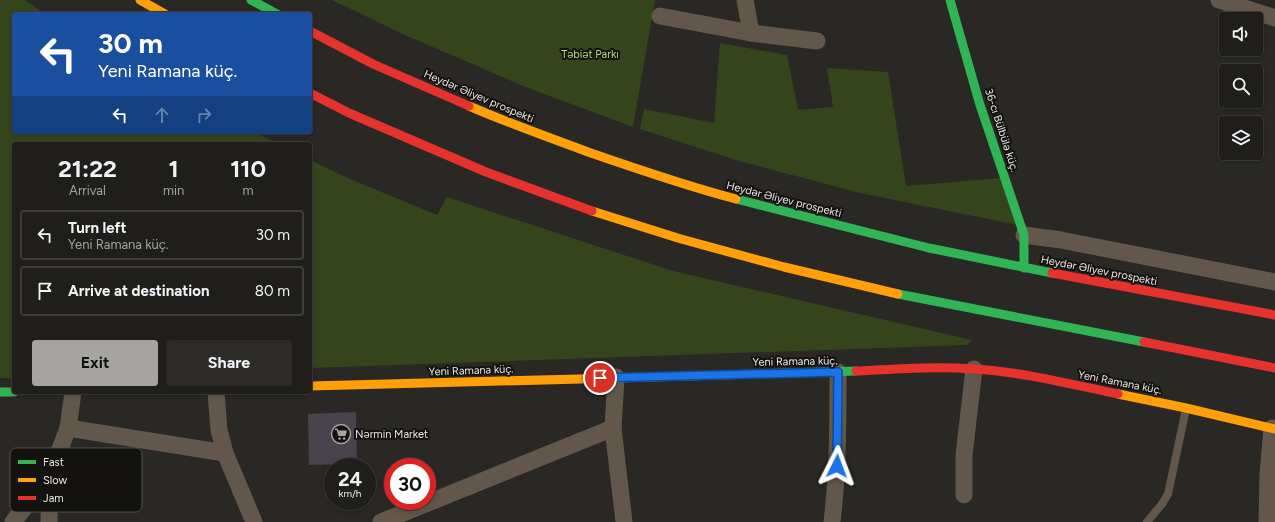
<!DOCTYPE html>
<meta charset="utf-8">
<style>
body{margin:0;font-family:Figtree,sans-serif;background:#2d2b28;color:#f1f3f6;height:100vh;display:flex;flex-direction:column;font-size:15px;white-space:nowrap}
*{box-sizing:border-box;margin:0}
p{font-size:13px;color:#a2a2a3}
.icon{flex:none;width:22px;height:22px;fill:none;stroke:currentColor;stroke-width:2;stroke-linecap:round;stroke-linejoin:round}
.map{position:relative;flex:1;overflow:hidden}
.sheet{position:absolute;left:12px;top:142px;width:300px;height:252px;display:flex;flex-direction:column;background:#201e1b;border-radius:4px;box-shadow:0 2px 6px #0003,0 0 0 1px #3d3c3a}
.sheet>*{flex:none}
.banner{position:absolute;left:12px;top:12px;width:300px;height:122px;border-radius:4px;box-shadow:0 2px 6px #0003,0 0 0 1px #3d3c3a;background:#1a4fa0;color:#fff;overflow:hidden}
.controls{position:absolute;left:1219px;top:12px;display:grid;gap:8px}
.controls a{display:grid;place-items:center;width:44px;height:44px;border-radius:4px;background:#201e1b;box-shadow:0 2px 6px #0003,0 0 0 1px #3d3c3a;font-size:20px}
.speed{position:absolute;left:324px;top:458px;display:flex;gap:8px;font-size:20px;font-weight:700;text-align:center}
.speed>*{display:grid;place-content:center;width:52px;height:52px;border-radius:50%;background:#201e1b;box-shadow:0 2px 6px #0003,0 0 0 1px #3d3c3a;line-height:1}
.speed small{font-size:10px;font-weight:400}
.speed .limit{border:6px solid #d22;background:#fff;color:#111}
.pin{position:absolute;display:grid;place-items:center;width:34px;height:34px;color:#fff;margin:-17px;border:2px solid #fff;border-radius:50%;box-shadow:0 1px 4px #0007}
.me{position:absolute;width:44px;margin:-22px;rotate:3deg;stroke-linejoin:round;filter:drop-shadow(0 0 3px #0008)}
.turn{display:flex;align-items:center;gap:14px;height:84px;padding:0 20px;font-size:18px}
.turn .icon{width:52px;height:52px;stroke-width:2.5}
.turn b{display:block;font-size:28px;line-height:34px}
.lanes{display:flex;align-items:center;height:38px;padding:0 20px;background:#0003;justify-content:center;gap:20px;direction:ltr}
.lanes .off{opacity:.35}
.eta{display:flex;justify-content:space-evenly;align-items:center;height:68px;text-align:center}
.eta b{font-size:24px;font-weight:700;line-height:28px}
.cta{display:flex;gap:8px;margin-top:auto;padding:8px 20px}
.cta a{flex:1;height:46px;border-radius:4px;background:#a6a4a0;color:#111;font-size:16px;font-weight:700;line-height:46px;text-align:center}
.cta a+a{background:#2d2b28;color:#f1f3f6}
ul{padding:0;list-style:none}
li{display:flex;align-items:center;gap:12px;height:50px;margin:0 8px 6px;padding:0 12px;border:2px solid #3d3c3a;border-radius:4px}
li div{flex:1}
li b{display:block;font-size:15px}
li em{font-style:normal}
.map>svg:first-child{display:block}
</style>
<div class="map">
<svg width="1275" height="522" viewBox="0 0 1275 522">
<rect width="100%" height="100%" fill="#2a2824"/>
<g fill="#34451b">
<polygon points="0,0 25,0 45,14 14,14 14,132 254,132 279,144 14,144 14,378 0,378"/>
<polygon points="332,0 655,0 633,127 528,88 405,35"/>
<polygon points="720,43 787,55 798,110 833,107 827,68 888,72 906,186 1000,178 1018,225 860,193 739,161 640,129 644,109 714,123"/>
<polygon points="310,160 350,179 437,215 447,197 673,271 972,340 967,345 310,368"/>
</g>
<polygon fill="#4a424c" points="356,412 357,464 309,465 308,414"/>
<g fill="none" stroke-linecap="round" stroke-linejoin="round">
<polyline stroke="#63574c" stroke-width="8" points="1147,522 1162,504 1168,494 1186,409"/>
<g stroke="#63574c" stroke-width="17">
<polyline points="745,0 751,33"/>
<polyline points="1219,0 1275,18"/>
<polyline points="660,16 751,33 817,41"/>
<polyline points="1024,235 1061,240 1275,282"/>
<polyline points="616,377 613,428 624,522"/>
<polyline points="216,392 219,430 225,453 254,522"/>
<polyline points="68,428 225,453"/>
<polyline points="964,495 964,455 974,369"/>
<polyline points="13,522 50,476 68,428 73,392"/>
<polyline points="49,522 50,476"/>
<polyline points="381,522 613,428"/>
<path d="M832 522C838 472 838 422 838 372"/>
<polyline points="1267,522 1268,474 1272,428"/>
</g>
<g stroke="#30b455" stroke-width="9">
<polyline points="251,0 277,14"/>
<polyline points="950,0 980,105 1024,235 1024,268"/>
<polyline points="736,199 929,248 1052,273"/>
<polyline points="898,294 1144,342"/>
<polyline points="619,378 856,371"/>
<polyline points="0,392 14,392"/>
</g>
<g stroke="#ff9f0a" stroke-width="9">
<polyline points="140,0 165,14"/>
<path d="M469 106C508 123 548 137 588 152 637 169 686 186 736 199"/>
<polyline points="592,211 681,239 784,267 898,294"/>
<polyline points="310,386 619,378"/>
<polyline points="1118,394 1186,408 1275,429"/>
</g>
<g stroke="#e5322d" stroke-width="9">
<polyline points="310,31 373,64 469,106"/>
<polyline points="310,93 349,113 486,172 592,211"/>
<polyline points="1052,273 1275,315"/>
<polyline points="1144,342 1275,368"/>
<path d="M856 371C895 369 935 366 974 369 1023 372 1070 384 1118 394"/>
</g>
</g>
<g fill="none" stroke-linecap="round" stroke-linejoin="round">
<defs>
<polyline id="route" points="600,378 838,372 837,466"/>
</defs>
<use href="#route" stroke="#114b97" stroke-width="10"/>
<use href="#route" stroke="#1a73e8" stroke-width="7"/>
</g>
<defs>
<symbol id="supermarket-ring" viewBox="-11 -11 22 22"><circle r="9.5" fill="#13120e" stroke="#a6a4a0" stroke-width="1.5"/><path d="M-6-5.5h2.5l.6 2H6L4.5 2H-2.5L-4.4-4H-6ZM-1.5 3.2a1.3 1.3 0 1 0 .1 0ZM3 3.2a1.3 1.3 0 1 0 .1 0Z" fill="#a6a4a0"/></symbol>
</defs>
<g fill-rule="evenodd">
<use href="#supermarket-ring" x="330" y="423" width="22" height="22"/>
</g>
<g text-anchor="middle" stroke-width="4" stroke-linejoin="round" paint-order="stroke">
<g font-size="11" fill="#b0dd7d" stroke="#13120e">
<text x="590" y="58">Təbiət Parkı</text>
</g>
<g font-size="11" fill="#e9e7e2" stroke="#13120e">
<text transform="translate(479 96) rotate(23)" y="4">Heydər Əliyev prospekti</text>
<text transform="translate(1002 130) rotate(72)" y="4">36-cı Bülbülə küç.</text>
<text transform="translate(784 199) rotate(14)" y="4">Heydər Əliyev prospekti</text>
<text transform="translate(1099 270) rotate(11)" y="4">Heydər Əliyev prospekti</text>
<text transform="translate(795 361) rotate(-1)" y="4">Yeni Ramana küç.</text>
<text transform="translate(471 370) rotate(-2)" y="4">Yeni Ramana küç.</text>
<text transform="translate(1120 382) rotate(11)" y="4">Yeni Ramana küç.</text>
</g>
<g font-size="11" fill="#e9e7e2" stroke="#13120e" text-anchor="start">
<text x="355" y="438">Nərmin Market</text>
</g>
</g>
<rect x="10" y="448" width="132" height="64" rx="6" fill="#13120e" stroke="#53524e" stroke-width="1"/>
<rect x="18" y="460" width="18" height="4" fill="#30b455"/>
<rect x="18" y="478" width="18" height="4" fill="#ff9f0a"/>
<rect x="18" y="496" width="18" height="4" fill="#e5322d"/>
<g font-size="11" fill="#e9e7e2">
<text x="43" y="466">Fast</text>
<text x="43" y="484">Slow</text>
<text x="43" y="502">Jam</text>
</g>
</svg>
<div class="controls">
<a><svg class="icon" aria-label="sound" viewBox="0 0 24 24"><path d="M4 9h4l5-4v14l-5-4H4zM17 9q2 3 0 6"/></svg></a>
<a><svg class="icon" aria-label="search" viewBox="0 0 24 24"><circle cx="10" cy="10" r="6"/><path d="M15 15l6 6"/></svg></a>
<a><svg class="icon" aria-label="layers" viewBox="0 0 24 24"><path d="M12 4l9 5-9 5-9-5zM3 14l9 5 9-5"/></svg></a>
</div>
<div class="speed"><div>24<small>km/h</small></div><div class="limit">30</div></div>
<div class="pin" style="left:600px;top:378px;background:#d93025"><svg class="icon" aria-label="arrive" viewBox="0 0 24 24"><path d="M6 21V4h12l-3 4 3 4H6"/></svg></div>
<svg class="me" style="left:837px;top:466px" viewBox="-20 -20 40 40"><path d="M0-17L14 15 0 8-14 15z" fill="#1a73e8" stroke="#fff" stroke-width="4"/></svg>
<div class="banner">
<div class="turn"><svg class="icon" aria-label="left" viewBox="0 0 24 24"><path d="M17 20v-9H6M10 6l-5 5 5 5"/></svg><div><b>30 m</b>Yeni Ramana küç.</div></div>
<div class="lanes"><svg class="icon" aria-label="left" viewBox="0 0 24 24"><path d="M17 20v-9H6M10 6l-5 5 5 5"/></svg><svg class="icon off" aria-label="ahead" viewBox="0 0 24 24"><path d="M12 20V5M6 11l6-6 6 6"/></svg><svg class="icon off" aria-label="right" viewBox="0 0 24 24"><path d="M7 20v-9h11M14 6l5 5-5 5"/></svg></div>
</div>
<section class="sheet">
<div class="eta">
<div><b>21:22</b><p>Arrival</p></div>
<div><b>1</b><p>min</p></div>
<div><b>110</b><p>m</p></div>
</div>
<ul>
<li><svg class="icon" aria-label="left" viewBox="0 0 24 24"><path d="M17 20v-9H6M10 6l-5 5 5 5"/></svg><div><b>Turn left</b><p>Yeni Ramana küç.</p></div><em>30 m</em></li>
<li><svg class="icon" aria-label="arrive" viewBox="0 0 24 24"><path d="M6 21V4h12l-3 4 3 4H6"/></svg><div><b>Arrive at destination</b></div><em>80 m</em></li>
</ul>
<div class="cta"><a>Exit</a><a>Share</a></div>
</section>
</div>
